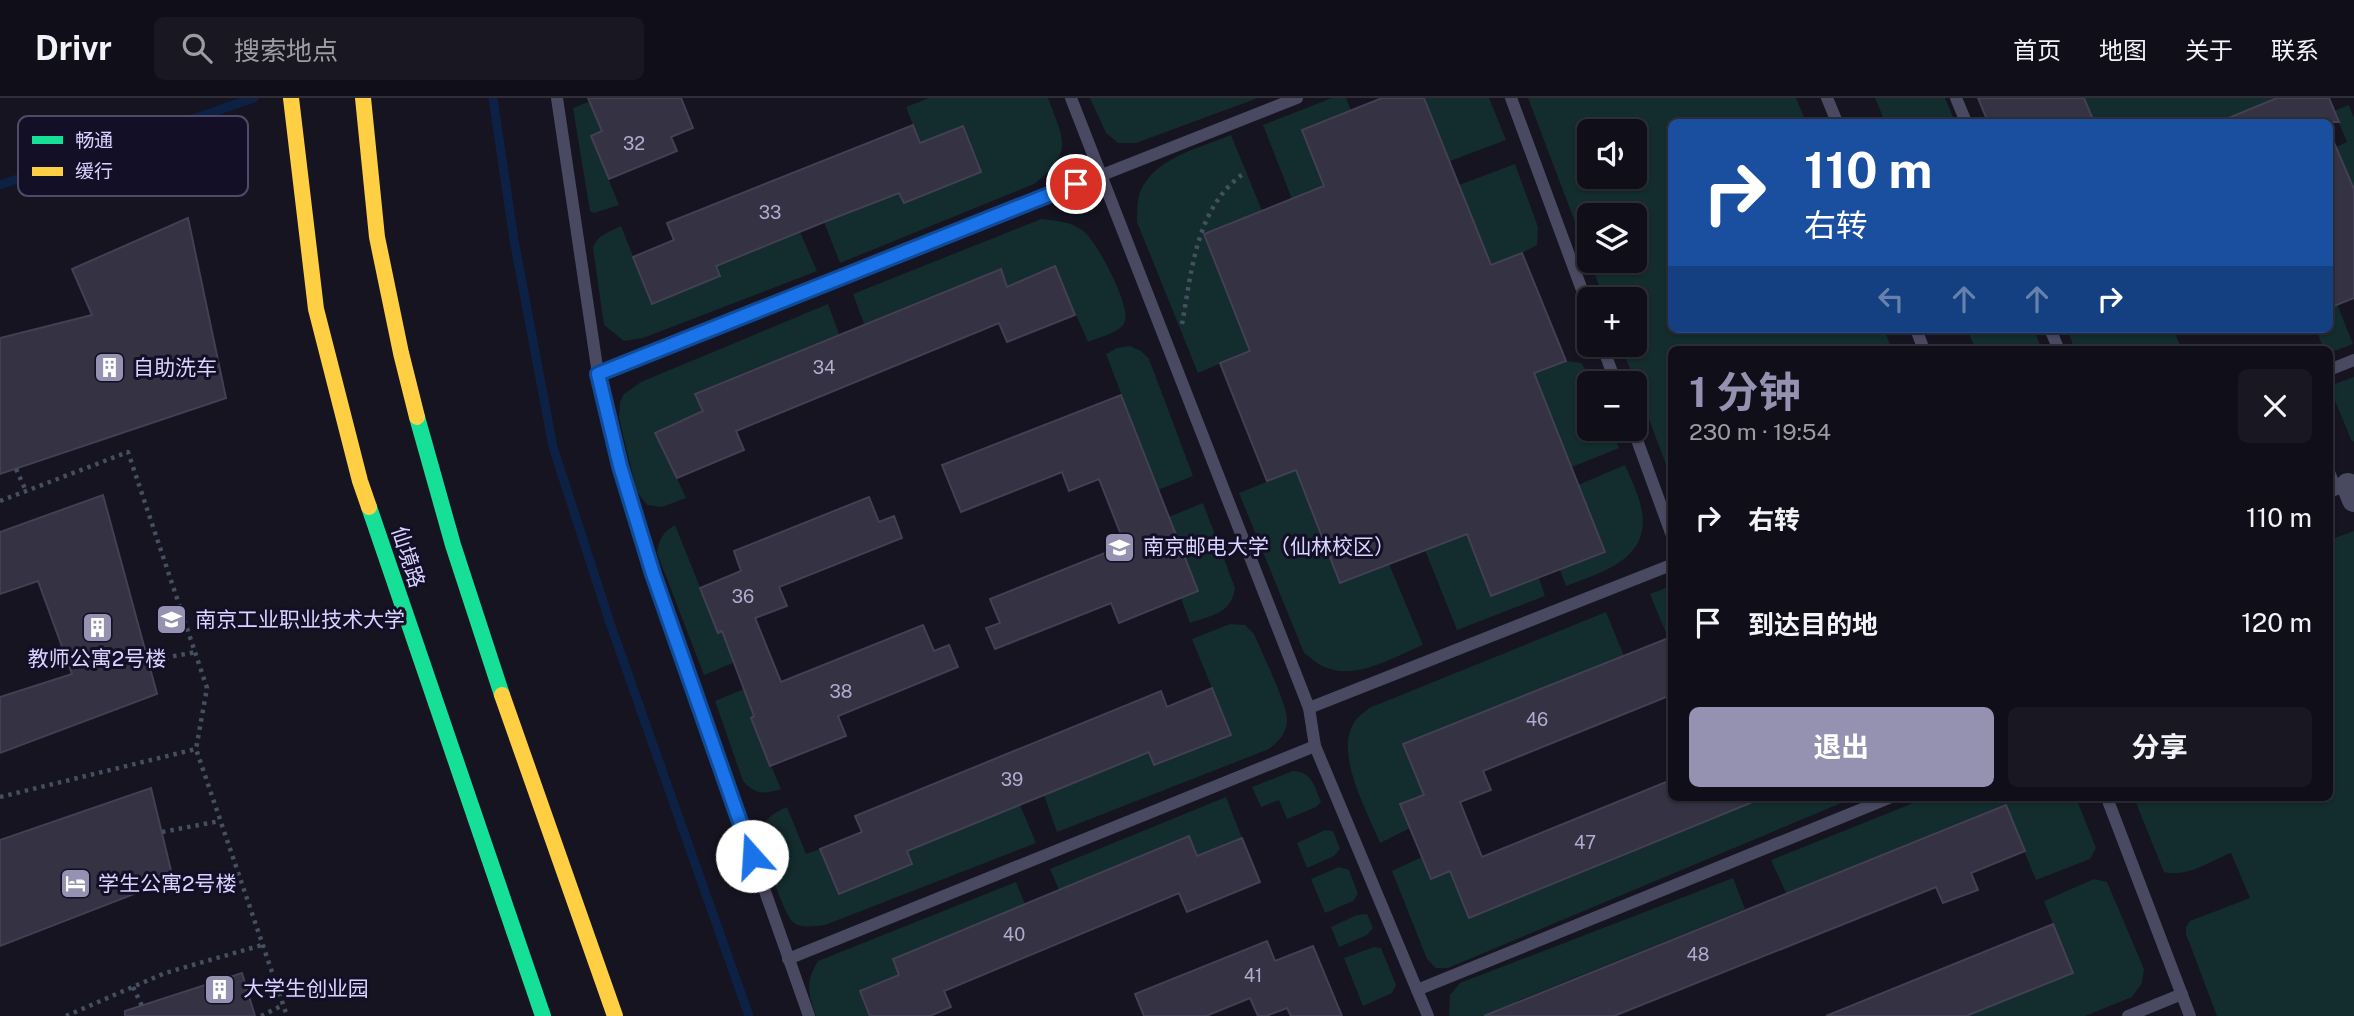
<!DOCTYPE html>
<html lang="zh">
<meta charset="utf-8">
<style>
body{margin:0;font-family:"Public Sans","Noto Sans SC",sans-serif;background:#191822;color:#f1f3f6;height:100vh;display:flex;flex-direction:column;font-size:26px;white-space:nowrap}
*{box-sizing:border-box;margin:0}
p{font-size:23px;color:#9c9ca2}
.icon{flex:none;width:38px;height:38px;fill:none;stroke:currentColor;stroke-width:2;stroke-linecap:round;stroke-linejoin:round}
.map{position:relative;flex:1;overflow:hidden}
.drawer{position:absolute;left:1668px;top:248px;width:665px;height:455px;display:flex;flex-direction:column;background:#100f19;border-radius:10px;box-shadow:0 2px 5px #0004,0 0 0 2px #302f38}
.drawer>*{flex:none}
.guide{position:absolute;left:1668px;top:21px;width:665px;height:214px;border-radius:10px;box-shadow:0 2px 5px #0004,0 0 0 2px #302f38;background:#1a4fa0;color:#fff;overflow:hidden}
.fabs{position:absolute;left:1577px;top:21px;display:grid;gap:14px}
.fabs a{display:grid;place-items:center;width:70px;height:70px;border-radius:10px;background:#100f19;box-shadow:0 2px 5px #0004,0 0 0 2px #302f38;font-size:35px}
.pin{position:absolute;display:grid;place-items:center;width:60px;height:60px;color:#fff;margin:-30px;border:4px solid #fff;border-radius:50%;box-shadow:0 2px 7px #0007}
.me{position:absolute;width:77px;margin:-38px;rotate:341deg;stroke-linejoin:round;filter:drop-shadow(0 0 5px #0008)}
.turn{display:flex;align-items:center;gap:24px;height:147px;padding:0 21px;font-size:32px}
.turn .icon{width:91px;height:91px;stroke-width:2.5}
.turn b{display:block;font-size:49px;line-height:60px}
.lanes{display:flex;align-items:center;height:66px;padding:0 21px;background:#0003;justify-content:center;gap:35px;direction:ltr}
.lanes .off{opacity:.35}
.round{display:grid;place-items:center;flex:none;width:74px;height:74px;border-radius:10px;background:#191822}
.head{display:flex;align-items:center;justify-content:space-between;height:119px;padding:0 21px}
h1{font-size:42px;font-weight:700;line-height:52px;color:#9591b1}
.button{display:flex;gap:14px;margin-top:auto;padding:14px 21px}
.button a{flex:1;height:80px;border-radius:10px;background:#9591b1;color:#fff;font-size:28px;font-weight:700;line-height:80px;text-align:center}
.button a+a{background:#191822;color:#f1f3f6}
ul{padding:0;list-style:none}
li{display:flex;align-items:center;gap:21px;height:105px;padding:0 21px}
li div{flex:1}
li b{display:block;font-size:26px}
li em{font-style:normal}
header{display:flex;align-items:center;gap:42px;box-sizing:border-box;height:98px;padding:0 35px;background:#100f19;border-bottom:2px solid #302f38}
header strong{font-size:33px}
nav{display:flex;gap:38px;margin-inline-start:auto;font-size:24px}
.search{width:490px;height:63px;background:#191822;display:flex;align-items:center;gap:18px;box-sizing:border-box;padding:0 24px;border-radius:10px;color:#9c9ca2;font-size:26px}
.map>svg:first-child{display:block}
</style>
<header>
<strong>Drivr</strong>
<div class="search"><svg class="icon" aria-label="search" viewBox="0 0 24 24"><circle cx="10" cy="10" r="6"/><path d="M15 15l6 6"/></svg>搜索地点</div>
<nav><a>首页</a><a>地图</a><a>关于</a><a>联系</a></nav>
</header>
<div class="map">
<svg width="2354" height="918" viewBox="0 0 2354 918">
<rect width="100%" height="100%" fill="#161421"/>
<g fill="#132c2d" fill-rule="evenodd">
<polygon points="598,0 612,29 591,38 619,107 594,115 590,113 573,10"/>
<path d="M929 0H1048C1064 43 1074 54 1034 86L840 165 824 124 899 95 904 105 981 74 963 28 920 45 906 9Z"/>
<polygon points="1090,0 1258,0 1136,45 1118,45 1106,35"/>
<polygon points="1332,0 1346,0 1351,12 1302,32 1324,88 1292,101 1263,27"/>
<polygon points="1425,0 1489,0 1506,42 1450,63"/>
<path d="M1528 0H1796L1806 24H1671V231H1884L1892 252H1671V380L1621 247H1634V201H1604L1590 163H1634V117H1589V161ZM1589 33H1634V79H1589Z"/>
<polygon points="1875,0 1945,0 1955,24 1885,24"/>
<polygon points="2084,0 2274,0 2274,1 2218,24 2094,24"/>
<polygon points="2349,7 2354,20 2354,91 2336,49 2347,44 2334,13"/>
<path d="M1231 37 1262 113 1204 136 1250 253 1198 275 1137 124C1137 117 1137 109 1138 102 1146 62 1199 50 1231 37Z"/>
<polygon points="1515,66 1538,129 1537,147 1522,155 1491,167 1459,87"/>
<path d="M1041 121C1056 123 1069 123 1082 132 1096 141 1131 208 1125 223 1121 235 1099 239 1088 244L1055 169 1007 189 1000 171 864 226 853 196Z"/>
<path d="M621 128 652 206 720 178 716 168 800 134 817 173 643 240 624 243 604 227 593 150C597 137 609 134 621 128Z"/>
<polygon points="828,206 839,236 695,295 703,313 656,334 686,400 662,409 647,407 637,394 619,320 620,304 624,296 641,284"/>
<polygon points="2337,206 2353,246 2329,255 2329,252 2324,252 2316,231 2329,231 2329,210"/>
<polygon points="1967,231 2034,231 2042,252 1976,252"/>
<polygon points="2067,231 2173,231 2182,252 2075,252"/>
<polygon points="1130,248 1141,253 1149,261 1193,378 1158,392 1106,256 1117,250"/>
<polygon points="1566,263 1581,265 1594,285 1589,285 1589,331 1611,331 1619,350 1572,369 1534,275"/>
<polygon points="2354,279 2354,343 2352,344 2329,288"/>
<path d="M1625 367C1631 381 1638 395 1641 409 1653 460 1603 474 1566 488L1560 472 1605 454 1578 387Z"/>
<path d="M1296 372 1389 466 1423 547C1393 559 1355 584 1322 568 1316 565 1310 559 1304 555L1239 395Z"/>
<path d="M1203 405 1235 490C1231 516 1212 517 1190 525L1181 500 1198 493 1146 428Z"/>
<path d="M675 427 718 534 734 529 747 559 704 577 657 455C659 441 663 434 675 427Z"/>
<path d="M2354 433V918H2217L2186 836V829L2190 823 2250 800 2231 755C2210 763 2187 780 2164 774L2134 700H2329V442Z"/>
<polygon points="1467,436 1491,498 1539,480 1545,498 1457,532 1425,452"/>
<polygon points="1671,488 1671,539 1668,540 1650,496"/>
<path d="M1606 514 1624 558 1403 646 1424 697 1400 706 1410 730 1380 745C1368 714 1334 656 1354 625 1357 619 1365 614 1369 610Z"/>
<path d="M1230 526 1245 527 1254 536C1261 553 1289 609 1287 624 1286 636 1278 644 1269 651L1057 734 1044 697 1149 654 1155 667 1231 637 1192 541Z"/>
<path d="M758 585 769 613 751 620 781 691C763 696 756 697 743 683L715 603Z"/>
<path d="M1293 673C1312 674 1314 687 1321 704L1316 709 1287 721 1279 702 1261 709 1252 689Z"/>
<polygon points="1226,699 1242,740 1197,758 1189,738 1059,792 1050,771"/>
<polygon points="1762,700 1853,700 1448,870 1436,870 1427,861 1392,773 1422,759 1431,781 1450,773 1469,820"/>
<polygon points="1926,700 2076,700 2096,750 2090,761 2036,782 2005,707 1786,795 1771,762"/>
<path d="M1020 707 1036 745 825 827C815 828 801 831 793 824 783 815 758 742 763 730 767 718 776 714 787 709L806 756 820 751 839 796 912 766 907 753Z"/>
<polygon points="1325,732 1333,733 1340,751 1334,758 1307,770 1297,745"/>
<polygon points="1339,769 1349,772 1358,796 1353,803 1325,815 1311,781"/>
<polygon points="1733,780 1745,811 1517,903 1523,918 1449,918 1450,897 1460,885"/>
<polygon points="2094,781 2107,784 2144,871 2142,885 2132,899 2085,918 1966,918 2072,875 2044,803"/>
<path d="M1016 784 1025 806 893 861 899 877 860 893 870 918H816C808 895 805 885 818 863Z"/>
<polygon points="1367,816 1373,830 1367,837 1339,849 1331,829 1357,817"/>
<polygon points="1374,849 1381,850 1396,887 1392,895 1363,908 1344,860"/>
</g>
<g fill="none" stroke-linecap="round" stroke-linejoin="round">
<g stroke="#0d2144" stroke-width="9">
<polyline points="493,0 514,142 553,349 611,528 749,918"/>
<polyline points="0,87 254,0"/>
</g>
</g>
<g fill="#343243" stroke="#433f54" stroke-width="2">
<polygon points="588,0 681,0 693,30 671,39 677,53 609,81 591,38 602,33"/>
<polygon points="1382,0 1424,0 1491,167 1522,155 1566,263 1534,275 1605,454 1491,498 1467,436 1340,485 1296,372 1267,383 1220,265 1250,253 1204,136 1324,88 1302,32"/>
<polygon points="1978,0 2084,0 2094,24 1988,24"/>
<polygon points="2277,0 2329,0 2339,24 2219,24"/>
<polygon points="913,27 920,45 963,28 981,74 904,105 899,95 824,124 716,168 720,178 652,206 633,159 674,142 667,125"/>
<polygon points="2329,33 2354,91 2354,200 2329,210"/>
<polygon points="188,120 226,300 0,376 0,240 92,217 72,171"/>
<polygon points="1055,168 1075,217 1007,244 999,225 736,333 744,352 677,380 655,335 703,313 695,296 1001,171 1007,189"/>
<polygon points="1121,297 1198,493 1119,525 1111,505 995,551 986,530 1000,525 990,501 1125,447 1099,381 1069,393 1062,374 961,414 942,367"/>
<polygon points="103,397 157,596 0,655 0,599 72,576 38,483 0,496 0,434"/>
<polygon points="869,399 879,424 894,418 902,440 779,489 787,508 755,520 781,584 923,527 934,553 949,547 958,569 838,618 846,638 770,668 751,620 754,618 722,533 718,535 700,490 741,473 734,453"/>
<polygon points="1671,539 1671,597 1483,673 1491,692 1460,704 1482,759 1671,682 1671,700 1760,701 1469,820 1450,773 1431,781 1400,706 1424,697 1403,646"/>
<polygon points="1212,590 1231,637 1154,667 1149,654 1044,697 907,753 912,766 839,796 820,751 862,734 855,718 1161,593 1167,609"/>
<polygon points="151,690 173,781 0,848 0,742"/>
<polygon points="2006,707 2025,753 1971,775 1978,792 1943,805 1936,789 1614,918 1484,918"/>
<polygon points="1189,738 1197,758 1242,740 1260,784 1187,814 1179,795 944,893 951,909 930,918 870,918 860,893 899,877 893,861"/>
<polygon points="2053,826 2073,875 1966,918 1826,918"/>
<polygon points="1267,843 1275,863 1313,848 1342,918 1291,918 1287,910 1266,918 1258,918 1250,900 1206,918 1144,918 1135,896"/>
<polygon points="242,875 255,918 125,918 125,913"/>
</g>
<g fill="none" stroke-linecap="round" stroke-linejoin="round">
<g stroke="#44505f" stroke-width="4.5" stroke-dasharray="3.5 5" stroke-linecap="butt">
<path d="M1182 226C1192 172 1196 107 1246 74"/>
<polyline points="16,371 26,393"/>
<polyline points="0,403 128,354 207,590 196,651 287,918"/>
<polyline points="148,563 196,554"/>
<polyline points="0,699 196,651"/>
<polyline points="162,734 220,723"/>
<polyline points="133,889 142,908"/>
<polyline points="66,918 165,875 262,847"/>
<polyline points="261,918 283,907"/>
</g>
<g stroke="#4a4962" stroke-width="12">
<polyline points="557,0 598,276 620,368 653,476 809,918"/>
<polyline points="1071,0 1309,610 1315,648 1428,918"/>
<polyline points="1511,0 1589,211"/>
<polyline points="1827,0 1837,24"/>
<polyline points="1956,0 1966,24"/>
<polyline points="1916,231 1924,252"/>
<polyline points="2050,231 2059,252"/>
<polyline points="1602,247 1616,285"/>
<polyline points="2329,272 2354,262"/>
<polyline points="598,276 1297,0"/>
<polyline points="1633,331 1671,435"/>
<polyline points="2329,374 2336,391"/>
<polyline points="2329,394 2350,386"/>
<polyline points="1309,610 1671,467"/>
<polyline points="2107,700 2190,918"/>
<polyline points="788,861 1315,648"/>
<polyline points="1417,892 1889,700"/>
<polyline points="2128,918 2182,896"/>
</g>
<polyline stroke="#4a4962" stroke-width="24" points="2348,387 2354,402"/>
<g stroke="#16e098" stroke-width="16">
<polyline points="417,319 453,447 502,597"/>
<polyline points="369,409 543,918"/>
</g>
<g stroke="#ffcf43" stroke-width="16">
<polyline points="291,0 316,211 360,383 369,409"/>
<polyline points="363,0 377,139 401,255 417,319"/>
<polyline points="502,597 615,918"/>
</g>
</g>
<g fill="none" stroke-linecap="round" stroke-linejoin="round">
<defs>
<polyline id="route" points="752,758 653,476 620,368 598,276 1076,86"/>
</defs>
<use href="#route" stroke="#114b97" stroke-width="18"/>
<use href="#route" stroke="#1a73e8" stroke-width="12"/>
</g>
<defs>
<symbol id="building-square" viewBox="-11 -11 22 22"><rect x="-9" y="-9" width="18" height="18" rx="4" fill="#9591b1" stroke="#130f26"/><path d="M-4-6H4V6H1V3H-1V6H-4ZM-2.5-4.3h1.7v1.8h-1.7ZM.8-4.3h1.7v1.8H.8ZM-2.5-1h1.7V.8h-1.7ZM.8-1h1.7V.8H.8Z" fill="#fff"/></symbol>
<symbol id="university-square" viewBox="-11 -11 22 22"><rect x="-9" y="-9" width="18" height="18" rx="4" fill="#9591b1" stroke="#130f26"/><path d="M0-5L7-2L0 1L-7-2ZM-4 1L0 2.5L4 1V4Q0 6-4 4Z" fill="#fff"/></symbol>
<symbol id="hotel-square" viewBox="-11 -11 22 22"><rect x="-9" y="-9" width="18" height="18" rx="4" fill="#9591b1" stroke="#130f26"/><path d="M-6-4.5h1.5V1H6V5H4.5V3h-9V5H-6ZM-4 0a1.8 1.8 0 1 1 3.6 0ZM.5 0V-2.5h3Q6-2.5 6 0Z" fill="#fff"/></symbol>
</defs>
<g fill-rule="evenodd">
<use href="#building-square" x="92" y="252" width="35" height="35"/>
<use href="#university-square" x="1102" y="432" width="35" height="35"/>
<use href="#university-square" x="154" y="504" width="35" height="35"/>
<use href="#building-square" x="80" y="512" width="35" height="35"/>
<use href="#hotel-square" x="58" y="768" width="35" height="35"/>
<use href="#building-square" x="202" y="874" width="35" height="35"/>
</g>
<g text-anchor="middle" stroke-width="6" stroke-linejoin="round" paint-order="stroke">
<g font-size="18" fill="#b0acd0">
<text x="634" y="52">32</text>
<text x="770" y="121">33</text>
<text x="824" y="276">34</text>
<text x="743" y="505">36</text>
<text x="841" y="600">38</text>
<text x="1537" y="628">46</text>
<text x="1012" y="688">39</text>
<text x="1585" y="751">47</text>
<text x="1014" y="843">40</text>
<text x="1698" y="863">48</text>
<text x="1253" y="884">41</text>
</g>
<g font-size="21" fill="#d9d4ff" stroke="#130f26" text-anchor="start">
<text x="133" y="277">自助洗车</text>
<text x="1143" y="456">南京邮电大学（仙林校区）</text>
<text x="195" y="529">南京工业职业技术大学</text>
<text x="97" y="568" text-anchor="middle">教师公寓2号楼</text>
<text x="98" y="793">学生公寓2号楼</text>
<text x="243" y="898">大学生创业园</text>
</g>
<g font-size="21" fill="#d9d4ff" stroke="#130f26">
<text transform="translate(408 459) rotate(72)" y="7">仙境路</text>
</g>
</g>
<rect x="18" y="18" width="230" height="80" rx="10" fill="#130f26" stroke="#4e4a67" stroke-width="2"/>
<rect x="32" y="38" width="31" height="8" fill="#16e098"/>
<rect x="32" y="69" width="31" height="9" fill="#ffcf43"/>
<g font-size="19" fill="#d9d4ff">
<text x="75" y="49">畅通</text>
<text x="75" y="80">缓行</text>
</g>
</svg>
<div class="fabs">
<a><svg class="icon" aria-label="sound" viewBox="0 0 24 24"><path d="M4 9h4l5-4v14l-5-4H4zM17 9q2 3 0 6"/></svg></a>
<a><svg class="icon" aria-label="layers" viewBox="0 0 24 24"><path d="M12 4l9 5-9 5-9-5zM3 14l9 5 9-5"/></svg></a>
<a>+</a>
<a>−</a>
</div>
<div class="pin" style="left:1076px;top:86px;background:#d93025"><svg class="icon" aria-label="arrive" viewBox="0 0 24 24"><path d="M6 21V4h12l-3 4 3 4H6"/></svg></div>
<svg class="me" style="left:752px;top:758px" viewBox="-20 -20 40 40"><circle r="19" fill="#fff"/><path d="M0-13L10 11 0 6-10 11z" fill="#1a73e8"/></svg>
<div class="guide">
<div class="turn"><svg class="icon" aria-label="right" viewBox="0 0 24 24"><path d="M7 20v-9h11M14 6l5 5-5 5"/></svg><div><b>110 m</b>右转</div></div>
<div class="lanes"><svg class="icon off" aria-label="left" viewBox="0 0 24 24"><path d="M17 20v-9H6M10 6l-5 5 5 5"/></svg><svg class="icon off" aria-label="ahead" viewBox="0 0 24 24"><path d="M12 20V5M6 11l6-6 6 6"/></svg><svg class="icon off" aria-label="ahead" viewBox="0 0 24 24"><path d="M12 20V5M6 11l6-6 6 6"/></svg><svg class="icon" aria-label="right" viewBox="0 0 24 24"><path d="M7 20v-9h11M14 6l5 5-5 5"/></svg></div>
</div>
<section class="drawer">
<div class="head"><div><h1>1 分钟</h1><p>230 m · 19:54</p></div><a class="round"><svg class="icon" aria-label="close" viewBox="0 0 24 24"><path d="M6 6l12 12M18 6L6 18"/></svg></a></div>
<ul>
<li><svg class="icon" aria-label="right" viewBox="0 0 24 24"><path d="M7 20v-9h11M14 6l5 5-5 5"/></svg><div><b>右转</b></div><em>110 m</em></li>
<li><svg class="icon" aria-label="arrive" viewBox="0 0 24 24"><path d="M6 21V4h12l-3 4 3 4H6"/></svg><div><b>到达目的地</b></div><em>120 m</em></li>
</ul>
<div class="button"><a>退出</a><a>分享</a></div>
</section>
</div>
